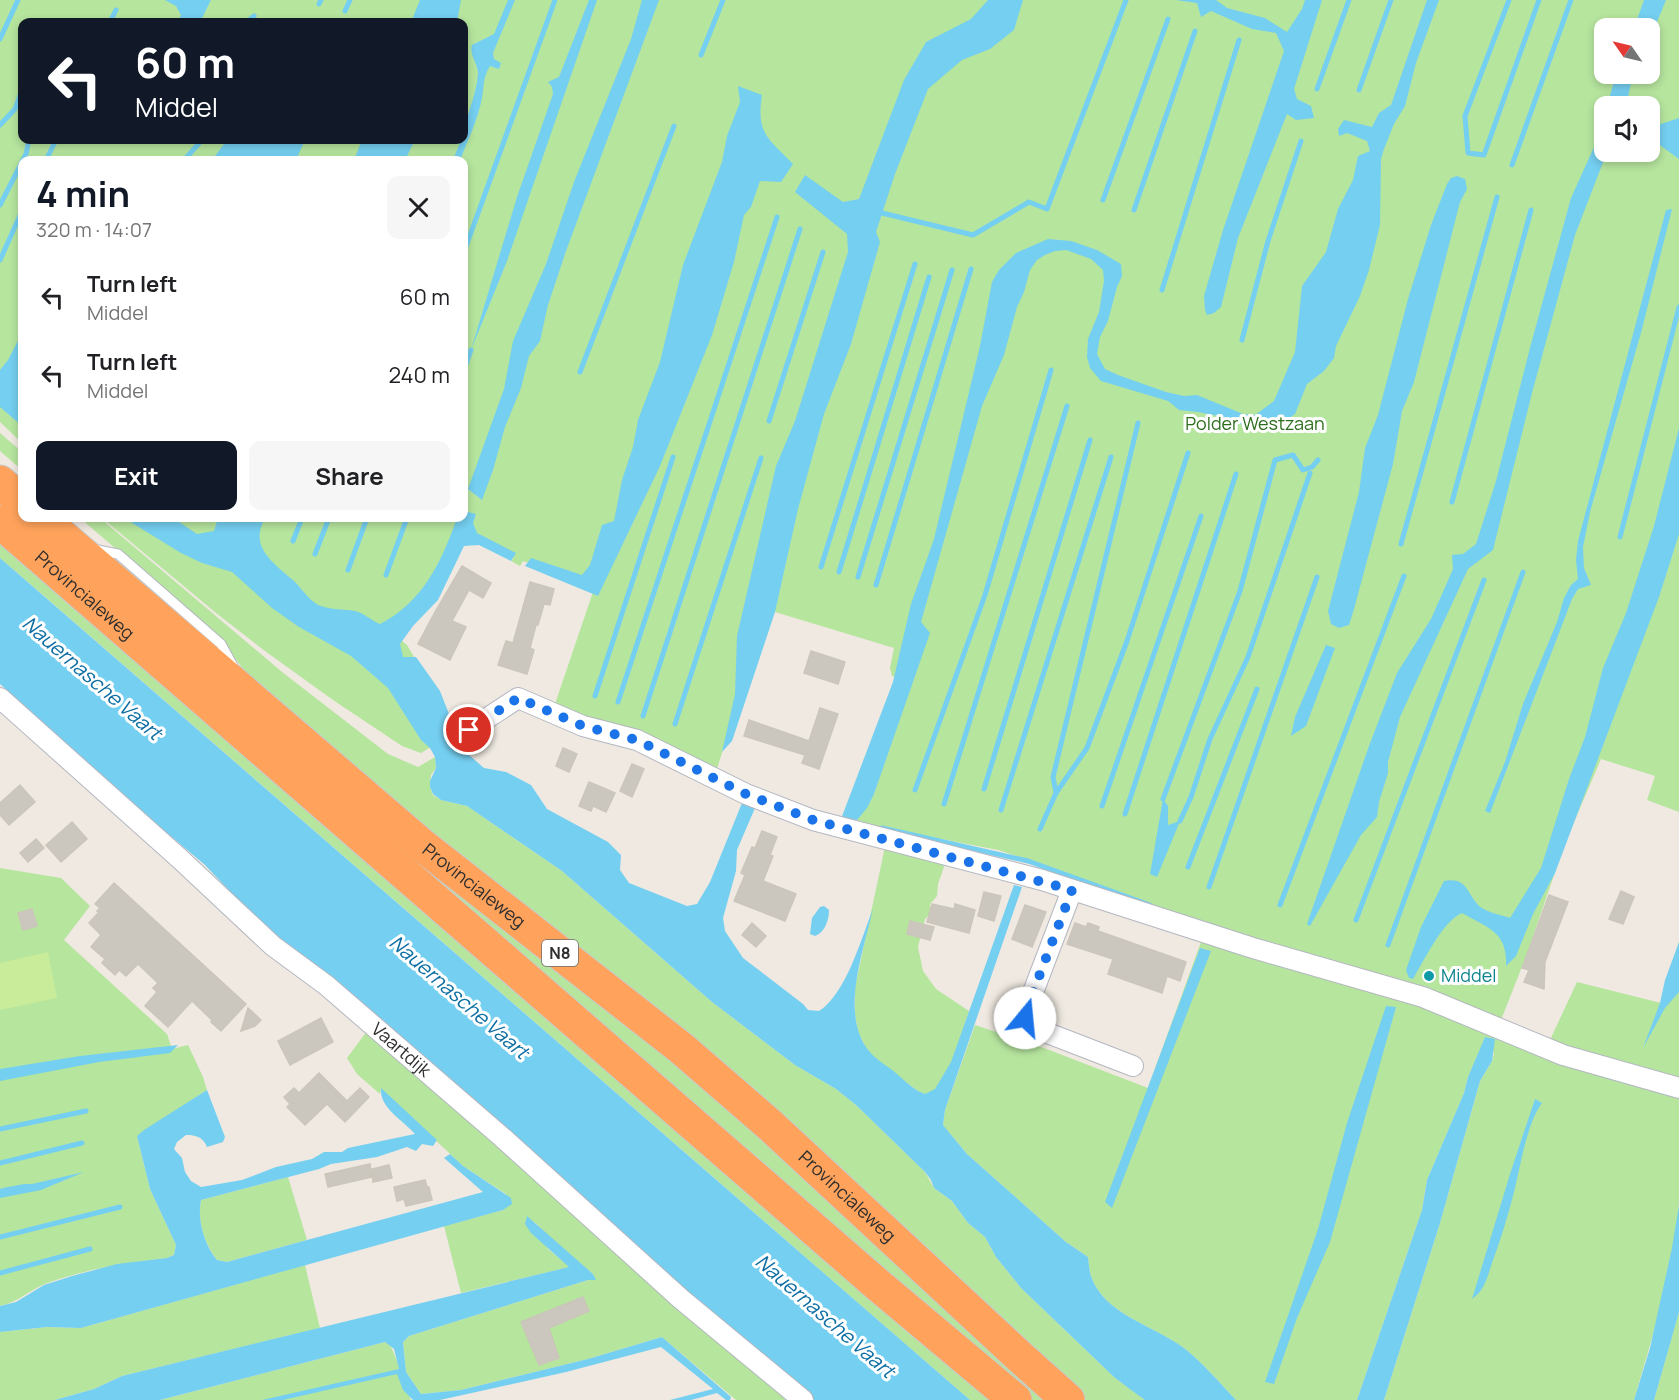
<!DOCTYPE html>
<meta charset="utf-8">
<style>
body{margin:0;font-family:Manrope,sans-serif;background:#f6f6f6;color:#202124;height:100vh;display:flex;flex-direction:column;font-size:22px;white-space:nowrap}
*{box-sizing:border-box;margin:0}
p{font-size:20px;color:#757577}
.icon{flex:none;width:33px;height:33px;fill:none;stroke:currentColor;stroke-width:2;stroke-linecap:round;stroke-linejoin:round}
.map{position:relative;flex:1;overflow:hidden}
.details{position:absolute;left:18px;top:156px;width:450px;height:366px;display:flex;flex-direction:column;background:#fff;border-radius:12px;box-shadow:0 3px 9px #0003}
.details>*{flex:none}
.banner{position:absolute;left:18px;top:18px;width:450px;height:126px;border-radius:12px;box-shadow:0 3px 9px #0003;background:#111827;color:#fff;overflow:hidden}
.needle{width:39px;rotate:304deg}
.fabs{position:absolute;left:1594px;top:18px;display:grid;gap:12px}
.fabs a{display:grid;place-items:center;width:66px;height:66px;border-radius:12px;background:#fff;box-shadow:0 3px 9px #0003;font-size:30px}
.pin{position:absolute;display:grid;place-items:center;width:51px;height:51px;color:#fff;margin:-26px;border:3px solid #fff;border-radius:50%;box-shadow:0 2px 6px #0007}
.me{position:absolute;width:66px;margin:-33px;rotate:17deg;stroke-linejoin:round;filter:drop-shadow(0 0 4px #0008)}
.turn{display:flex;align-items:center;gap:21px;height:126px;padding:0 18px;font-size:27px}
.turn .icon{width:78px;height:78px;stroke-width:2.5}
.turn b{display:block;font-size:42px;line-height:51px}
.round{display:grid;place-items:center;flex:none;width:63px;height:63px;border-radius:12px;background:#f6f6f6}
.overview{display:flex;align-items:center;justify-content:space-between;height:102px;padding:0 18px}
h1{font-size:36px;font-weight:700;line-height:45px;color:#111827}
.button{display:flex;gap:12px;margin-top:auto;padding:12px 18px}
.button a{flex:1;height:69px;border-radius:12px;background:#111827;color:#fff;font-size:24px;font-weight:700;line-height:69px;text-align:center}
.button a+a{background:#f6f6f6;color:#202124}
ul{padding:0;list-style:none}
li{display:flex;align-items:center;gap:18px;height:78px;padding:0 18px}
li div{flex:1}
li b{display:block;font-size:22px}
li em{font-style:normal}
.map>svg:first-child{display:block}
</style>
<div class="map">
<svg width="1679" height="1400" viewBox="0 0 1679 1400">
<rect width="100%" height="100%" fill="#efe9e1"/>
<g fill="#b6e59e" fill-rule="evenodd">
<path d="M0 0H1679V812L1647 800 1655 776 1601 759 1565 843 1527 954 1501 1020 1404 982 1315 956 1305 959 1143 903 1045 865 998 850 848 821 901 679 892 676 890 668 894 648 775 612 740 687 741 692 716 772 554 707 595 586 523 561 520 566 511 561 513 558 479 543 462 539 396 636 407 645 447 713 456 732 421 753 402 746 333 700 265 651 216 613 102 518H464V160H22V443L0 422ZM22 22H464V140H22ZM1605 28H1650V74H1605ZM1605 106H1650V152H1605Z"/>
<polygon points="0,433 22,452 22,470 0,451"/>
<polygon points="80,518 100,518 282,672 388,754 418,767 435,757 436,768 431,775 430,787 433,795 441,800 467,806 562,871 712,1002 795,1065 836,1089 856,1105 925,1172 934,1188 952,1201 968,1223 985,1237 996,1257 1021,1288 1114,1377 1145,1400 1083,1400 407,819 256,687 222,640"/>
<polygon points="0,536 225,739 269,770 994,1400 970,1400 43,595 0,558"/>
<polygon points="313,768 689,1069 1053,1400 1027,1400 541,976"/>
<path d="M885 847 946 861 938 884 937 896 930 904V914L925 919 918 947 923 971 936 989 969 1011C961 1035 951 1077 931 1093L925 1094 918 1091 877 1061 866 1048 858 1032 855 1015V987Z"/>
<path d="M0 868 61 878 90 906 64 940 167 1034 172 1049 188 1045 189 1047 203 1077 207 1090 137 1136 150 1189 176 1245 174 1255 167 1258C126 1263 84 1269 45 1284 28 1291 20 1301 0 1306Z"/>
<path d="M1201 942 1403 1000 1679 1095C1679 1131 1679 1168 1679 1204 1674 1269 1652 1338 1634 1400H1384L1440 1223 1480 1081 1492 1061 1494 1053 1486 1037 1468 1077 1464 1093 1427 1180 1422 1210 1357 1400H1236C1219 1382 1203 1363 1184 1348 1155 1326 1103 1314 1091 1276 1089 1270 1089 1263 1088 1257L1066 1242 967 1154 943 1125 945 1110 975 1025 1044 1048 1148 1088Z"/>
<polygon points="1679,942 1679,1082 1550,1040 1577,982 1661,1003"/>
<polygon points="367,1031 793,1400 736,1400 662,1337 588,1359 461,1390 421,1394 406,1372 403,1342 409,1336 588,1280 595,1280 593,1274 550,1238 534,1221 548,1249 570,1267 461,1293 444,1226 503,1210 506,1194 463,1166 381,1089 380,1094 357,1074 347,1058"/>
<path d="M288 1177 307 1240 227 1262 217 1260C204 1243 197 1221 201 1200Z"/>
<polygon points="305,1265 320,1328 122,1376 94,1389 55,1400 0,1400 0,1332 47,1327 81,1328"/>
<polygon points="1679,1312 1679,1400 1654,1400 1677,1318"/>
<path d="M385 1342 390 1345C399 1363 403 1381 411 1400H160Z"/>
</g>
<polygon fill="#c9ec9a" points="48,952 57,998 0,1010 0,963"/>
<g fill="#75cff0">
<polygon points="165,0 211,0 200,22 178,22 181,15 176,6"/>
<polygon points="420,0 461,0 457,22 411,22"/>
<path d="M508 0H515L493 53 494 59 501 63 499 69 490 66C483 77 484 86 482 98 478 119 468 140 460 160H453L461 140H464C464 117 477 96 478 73 478 64 469 55 472 45L494 34Z"/>
<polygon points="589,0 597,0 507,261 471,350 517,197 553,94 552,87 548,82 559,77"/>
<polygon points="642,0 659,0 566,251 548,305 540,341 529,356 521,388 505,427 493,470 482,500 468,489 504,389 513,341 546,264 574,182 631,39"/>
<polygon points="988,0 1023,0 1014,30 990,49 962,60 928,89 895,174 876,232 880,242 851,344 824,414 798,509 775,612 732,741 722,752 735,694 737,636 776,466 795,421 848,252 847,234 795,192 805,175 843,202 859,199 904,80 926,42 971,19"/>
<polygon points="1176,0 1216,0 1227,8 1265,18 1287,32 1302,9 1305,0 1322,0 1294,89 1297,99 1311,106 1314,118 1296,120 1287,114 1238,238 1221,307 1214,313 1207,315 1205,310 1204,296 1223,230 1284,51 1276,33 1252,29 1211,11 1201,17 1197,3"/>
<polygon points="1427,0 1439,0 1416,63 1405,106 1394,124 1384,149 1381,159 1380,225 1369,270 1360,296 1336,346 1334,358 1324,371 1307,384 1295,414 1282,423 1254,431 1228,418 1198,412 1179,410 1168,401 1101,381 1090,368 1087,357 1088,339 1099,312 1104,281 1103,270 1091,259 1066,250 1055,251 1045,255 1037,260 1030,270 1024,292 1017,307 1004,355 982,406 921,622 930,633 874,794 867,808 857,820 841,819 893,682 911,604 934,539 980,346 992,282 999,270 1016,253 1048,239 1071,241 1097,250 1121,264 1122,276 1117,287 1108,321 1100,337 1097,354 1105,369 1118,375 1166,392 1184,396 1197,395 1243,414 1255,415 1274,401 1295,352 1302,286 1326,252 1338,209 1353,180 1358,156 1370,151 1367,141 1347,133 1339,136 1338,129 1344,120 1372,127 1379,113 1391,105"/>
<polygon points="1644,0 1666,0 1650,39 1650,28 1634,28"/>
<polygon points="1616,74 1633,74 1626,106 1607,106"/>
<path d="M738 86 762 95C756 134 768 138 793 164L781 182 760 181 751 207 744 215 734 262 712 335 660 466 598 596 525 566 531 558 582 575 590 565 602 525 614 521 622 480 633 447 638 420 660 362 683 265 722 162 727 136 740 102Z"/>
<polygon points="1605,115 1605,152 1607,152 1575,235 1532,393 1493,550 1468,569 1400,717 1388,762 1388,773 1379,802 1377,817 1361,835 1310,926 1307,924 1369,746 1397,673 1431,619 1453,569 1452,555 1463,554 1476,544 1496,481 1531,344 1571,198 1600,134"/>
<polygon points="1679,118 1679,159 1650,138 1655,126"/>
<polygon points="227,140 305,140 296,160 212,160"/>
<polygon points="362,140 415,140 405,160 354,160"/>
<polygon points="1457,176 1465,179 1467,189 1460,202 1414,382 1402,411 1393,464 1354,609 1349,625 1339,628 1331,624 1328,611 1359,492 1365,448 1378,415 1408,299 1431,225 1447,184 1451,178"/>
<polygon points="1672,209 1642,329 1590,512 1583,547 1584,568 1591,585 1578,589 1572,599 1490,813 1485,811 1505,762 1523,704 1557,622 1564,598 1571,585 1578,579 1576,560 1578,541 1666,210"/>
<polygon points="22,333 22,426 0,407 0,370 8,360"/>
<path d="M1679 428V534L1659 597 1555 873 1533 914 1516 956 1506 966C1508 932 1488 928 1462 913 1442 922 1425 959 1413 979L1409 978 1406 970 1421 927 1444 881C1467 877 1466 892 1479 906 1486 912 1501 915 1510 918L1541 868 1569 779 1585 737 1603 668 1626 613 1654 526Z"/>
<path d="M464 511 476 514 473 523 477 533 516 553 511 561 479 545 464 546 438 600 413 626 400 644 403 657H416L440 691 456 732 463 741 469 755 484 768 506 772 531 785 547 809 608 842 621 855 620 870 629 883 687 906 697 904 710 882 742 803 755 808 737 850 736 871 723 918 725 931 743 958 803 1004 808 1010 819 1011C846 994 861 939 873 909 864 950 839 1014 869 1051 877 1061 887 1065 897 1074 904 1080 910 1086 918 1091L925 1094 935 1089 951 1062 1014 885 1022 887 945 1110 943 1125 967 1154 1066 1242 1088 1257C1089 1263 1089 1270 1091 1276 1103 1314 1155 1326 1184 1348 1203 1363 1219 1382 1236 1400H1145L1131 1390 1114 1377 1021 1288 996 1257 985 1237 968 1223 952 1201 934 1188 931 1180 925 1172 856 1105 836 1089 795 1065 712 1002 562 871 467 806 441 800 433 794 430 787V781L436 768 435 757 430 748 421 740 388 688 351 656 299 627 272 608 232 572 202 563 181 553 124 518H173L197 534 214 531 218 518H265C248 548 275 564 295 582 303 590 308 599 318 605 330 610 343 609 355 611 364 613 372 621 380 624 423 602 442 561 457 518H464Z"/>
<polygon points="0,558 970,1400 814,1400 725,1327 531,1152 487,1111 256,919 205,865 129,801 0,684"/>
<polygon points="1326,645 1335,648 1306,726 1291,736 1295,717"/>
<polygon points="1163,799 1168,806 1168,825 1180,821 1157,877 1150,874"/>
<path d="M824 906 829 910C829 920 825 932 815 936L810 934 812 918 820 907Z"/>
<polygon points="1679,942 1679,992 1665,1008 1643,1048 1660,1003 1665,980"/>
<polygon points="1200,948 1211,951 1112,1208 1105,1202"/>
<polygon points="1386,1006 1396,1007 1330,1242 1297,1318 1274,1384 1265,1382 1318,1229 1347,1123"/>
<polygon points="1485,1037 1495,1039 1492,1061 1480,1081 1440,1223 1384,1400 1357,1400 1422,1210 1427,1180 1464,1093 1468,1077"/>
<polygon points="178,1045 170,1053 99,1062 0,1081 0,1069 80,1056"/>
<path d="M381 1088 437 1140 433 1146 422 1144 416 1151 407 1147 377 1157 331 1164 319 1169 201 1200C197 1220 204 1244 217 1260L227 1262 483 1192 444 1158 450 1154 463 1166 511 1198 512 1204 503 1210 485 1215 81 1328 47 1327 0 1332V1306L16 1302 44 1285 72 1276 117 1264 167 1258 174 1255 176 1245 150 1189 137 1136 144 1130 207 1090 225 1137 223 1142 207 1147C203 1137 196 1135 186 1135L177 1142 174 1149 182 1158 185 1172 191 1181 201 1187 242 1180 276 1167 312 1159 324 1152H342L348 1148 415 1134C404 1121 379 1108 381 1088Z"/>
<path d="M1535 1099 1542 1103C1526 1124 1520 1170 1513 1196 1507 1219 1500 1241 1492 1263 1487 1278 1485 1290 1472 1299L1511 1171Z"/>
<polygon points="84,1172 41,1190 0,1198 0,1189 3,1188 24,1184 32,1184"/>
<polygon points="1679,1205 1679,1312 1654,1400 1634,1400 1650,1348 1672,1248"/>
<polygon points="527,1216 593,1274 596,1280 588,1280 409,1336 403,1342 406,1372 421,1394 461,1390 588,1359 662,1337 731,1397 730,1400 726,1400 717,1393 691,1400 670,1400 713,1389 661,1347 566,1372 440,1400 413,1400 403,1390 397,1374 283,1400 262,1400 399,1369 394,1349 385,1342 160,1400 55,1400 94,1389 122,1376 569,1267 531,1233 525,1224"/>
</g>
<g fill="none" stroke-linecap="round" stroke-linejoin="round">
<g stroke="#75cff0" stroke-width="5">
<polyline points="1509,0 1465,116 1468,153 1484,155 1539,0"/>
<polyline points="319,4 321,0"/>
<polyline points="345,11 350,0"/>
<polyline points="110,22 116,10"/>
<polyline points="247,22 254,16"/>
<polyline points="0,39 18,0"/>
<polyline points="701,55 723,0"/>
<polyline points="1317,89 1349,0"/>
<polyline points="1359,90 1391,0"/>
<polyline points="0,125 15,109 22,90"/>
<polyline points="186,158 202,140"/>
<polyline points="46,160 56,140"/>
<polyline points="1512,165 1571,0"/>
<polyline points="1103,200 1168,19"/>
<polyline points="0,205 26,154 29,140"/>
<polyline points="1134,210 1195,31"/>
<polyline points="882,213 973,235 1029,202 1047,209 1126,0"/>
<polyline points="464,252 555,0"/>
<polyline points="0,260 22,211"/>
<polyline points="1162,290 1239,40"/>
<polyline points="1242,340 1268,241 1301,141"/>
<polyline points="464,370 471,350"/>
<polyline points="580,372 674,126"/>
<polyline points="769,421 823,252"/>
<polyline points="1138,423 1053,777 1056,793 1087,748 1127,641 1188,453"/>
<polyline points="1452,502 1531,210"/>
<polyline points="1620,537 1679,307"/>
<polyline points="293,541 302,518"/>
<polyline points="1401,544 1497,197"/>
<polyline points="315,554 329,518"/>
<polyline points="821,567 915,264"/>
<polyline points="348,570 367,518"/>
<polyline points="839,572 929,277"/>
<polyline points="386,575 407,518"/>
<polyline points="858,577 952,270"/>
<polyline points="876,585 971,269"/>
<polyline points="595,696 673,457"/>
<polyline points="618,702 777,217"/>
<polyline points="643,716 800,229"/>
<polyline points="675,724 761,458"/>
<polyline points="984,789 1090,440"/>
<polyline points="915,790 985,595 1051,370"/>
<polyline points="1163,799 1240,591 1275,460 1293,455 1303,470 1312,467 1318,460"/>
<polyline points="944,804 1067,406"/>
<polyline points="1102,806 1201,516"/>
<polyline points="1001,810 1111,457"/>
<polyline points="1125,814 1236,474"/>
<polyline points="1180,821 1191,797 1210,739 1248,657 1310,473"/>
<polyline points="882,828 1028,861 1150,905"/>
<polyline points="1040,829 1056,793"/>
<polyline points="1188,867 1257,689"/>
<polyline points="1209,887 1317,577"/>
<polyline points="1280,905 1404,576"/>
<polyline points="1356,920 1484,580"/>
<polyline points="1388,945 1523,572"/>
<polyline points="0,1129 86,1111"/>
<polyline points="0,1163 82,1143"/>
<polyline points="0,1237 120,1207"/>
<polyline points="0,1273 90,1249"/>
</g>
</g>
<g fill="#cbc7bf" stroke="#cbc5ba" stroke-width="1.5">
<polygon points="462,566 491,583 483,598 469,590 452,621 466,627 450,660 418,644 435,612"/>
<polygon points="530,582 554,589 550,605 544,604 538,625 536,625 530,648 534,650 527,674 498,665 506,641 513,643"/>
<polygon points="811,651 845,662 838,684 804,673"/>
<polygon points="820,708 838,714 819,769 802,763 805,755 744,736 749,720 809,741"/>
<polygon points="563,748 577,754 569,772 556,766"/>
<polygon points="632,764 644,769 632,797 620,791"/>
<polygon points="589,782 615,793 606,812 593,806 591,811 579,806"/>
<polygon points="20,785 35,802 9,825 0,815 0,803"/>
<polygon points="72,822 87,839 61,862 46,845"/>
<polygon points="762,831 777,837 770,855 773,856 763,881 796,894 785,921 734,901 745,875 741,873 752,847 755,848"/>
<polygon points="36,839 44,848 28,862 20,853"/>
<polygon points="114,883 246,1004 221,1031 211,1022 212,1020 192,1001 168,1027 145,1006 157,992 153,988 158,983 138,964 126,976 119,970 115,975 102,963 105,959 91,947 101,935 89,923 99,912 97,911 100,908 95,904"/>
<polygon points="1621,891 1634,897 1623,924 1609,919"/>
<polygon points="984,892 1001,896 994,921 978,916"/>
<polygon points="1549,895 1568,902 1545,962 1544,989 1524,982 1529,970 1522,968"/>
<polygon points="932,904 954,909 955,904 975,910 969,933 927,922"/>
<polygon points="1025,905 1046,912 1032,947 1012,939"/>
<polygon points="32,909 37,926 23,930 18,913"/>
<polygon points="910,921 934,927 930,940 907,934"/>
<polygon points="752,923 766,936 756,947 742,935"/>
<polygon points="1075,923 1086,927 1088,923 1099,927 1098,931 1186,962 1180,981 1167,976 1162,993 1108,974 1113,959 1067,944"/>
<polygon points="248,1008 261,1020 255,1026 241,1031"/>
<polygon points="321,1018 333,1042 290,1065 278,1041"/>
<polygon points="319,1073 347,1101 360,1088 369,1097 345,1122 327,1104 305,1125 287,1107 290,1104 284,1097 294,1088 299,1093"/>
<polygon points="370,1164 372,1177 328,1187 325,1174"/>
<polygon points="389,1165 392,1178 373,1182 372,1169"/>
<polygon points="425,1180 427,1187 429,1187 432,1200 406,1206 404,1199 397,1201 394,1187"/>
<polygon points="583,1297 589,1311 549,1328 559,1358 539,1365 521,1322"/>
</g>
<g fill="none" stroke-linecap="round" stroke-linejoin="round">
<defs>
<polyline id="lane" points="93,549 118,554 221,644 233,666"/>
<g id="street">
<path id="s1" d="M0 698 179 858 273 946 326 985 503 1138 681 1299 803 1400"/>
<polyline points="469,730 518,698 583,726 637,740 746,794 813,820 1042,880 1253,948 1423,997 1563,1055 1679,1088"/>
<path d="M1072 890 1027 1008C1024 1016 1025 1022 1032 1027L1133 1066"/>
</g>
<g id="highway">
<polyline points="0,482 22,502"/>
<path id="s2" d="M41 518 423 846 681 1048 771 1126 1020 1357 1068 1400"/>
<path id="s3" d="M0 522 878 1285 1015 1400"/>
</g>
</defs>
<use href="#lane" stroke="#b4b7c1" stroke-width="11"/>
<use href="#street" stroke="#b4b7c1" stroke-width="22"/>
<use href="#highway" stroke="#c9c9c9" stroke-width="35"/>
<use href="#lane" stroke="#fff" stroke-width="9"/>
<use href="#street" stroke="#fff" stroke-width="20"/>
<use href="#highway" stroke="#ffa35c" stroke-width="33"/>
</g>
<g fill="none" stroke-linecap="round" stroke-linejoin="round">
<polyline stroke="#1a73e8" stroke-width="10" stroke-dasharray="0 18" points="469,730 518,698 583,726 637,740 746,794 813,820 1072,890 1027,1008 1025,1018"/>
</g>
<circle fill="#0f9aa8" stroke="#fff" stroke-width="2" cx="1429" cy="976" r="6"/>
<g text-anchor="middle" stroke-width="6" stroke-linejoin="round" paint-order="stroke">
<rect fill="#fff" stroke="#6d6d6d" stroke-width="1.5" x="542" y="940" width="36" height="26" rx="4.5"/>
<g font-size="16" font-weight="bold" fill="#2e2e2e">
<text x="560" y="959">N8</text>
</g>
<g font-size="18" fill="#2c6e1b" stroke="#fff">
<text x="1255" y="430">Polder Westzaan</text>
</g>
<g font-size="18" fill="#2e2e2e" stroke="#fff">
<text dy="6" stroke="none"><textPath href="#s3" startOffset="112">Provincialeweg</textPath></text>
<text dy="6" stroke="none"><textPath href="#s2" startOffset="568">Provincialeweg</textPath></text>
<text dy="6" stroke="none"><textPath href="#s1" startOffset="534">Vaartdijk</textPath></text>
<text dy="6" stroke="none"><textPath href="#s2" startOffset="1054">Provincialeweg</textPath></text>
</g>
<g font-size="18" fill="#0d838f" stroke="#fff" text-anchor="start">
<text x="1441" y="982">Middel</text>
</g>
<g font-size="20" font-style="italic" fill="#0d6fa3" stroke="#fff">
<text transform="translate(92 678) rotate(41)" y="7">Nauernasche Vaart</text>
<text transform="translate(459 997) rotate(41)" y="7">Nauernasche Vaart</text>
<text transform="translate(825 1316) rotate(41)" y="7">Nauernasche Vaart</text>
</g>
</g>
</svg>
<div class="fabs">
<a><svg class="needle" viewBox="-14 -14 28 28"><path d="M0-13l5 13h-10z" fill="#e53935"/><path d="M0 13l5-13h-10z" fill="#757577"/></svg></a>
<a><svg class="icon" aria-label="sound" viewBox="0 0 24 24"><path d="M4 9h4l5-4v14l-5-4H4zM17 9q2 3 0 6"/></svg></a>
</div>
<div class="pin" style="left:469px;top:730px;background:#d93025"><svg class="icon" aria-label="arrive" viewBox="0 0 24 24"><path d="M6 21V4h12l-3 4 3 4H6"/></svg></div>
<svg class="me" style="left:1025px;top:1018px" viewBox="-20 -20 40 40"><circle r="19" fill="#fff"/><path d="M0-13L10 11 0 6-10 11z" fill="#1a73e8"/></svg>
<div class="banner">
<div class="turn"><svg class="icon" aria-label="left" viewBox="0 0 24 24"><path d="M17 20v-9H6M10 6l-5 5 5 5"/></svg><div><b>60 m</b>Middel</div></div>
</div>
<section class="details">
<div class="overview"><div><h1>4 min</h1><p>320 m · 14:07</p></div><a class="round"><svg class="icon" aria-label="close" viewBox="0 0 24 24"><path d="M6 6l12 12M18 6L6 18"/></svg></a></div>
<ul>
<li><svg class="icon" aria-label="left" viewBox="0 0 24 24"><path d="M17 20v-9H6M10 6l-5 5 5 5"/></svg><div><b>Turn left</b><p>Middel</p></div><em>60 m</em></li>
<li><svg class="icon" aria-label="left" viewBox="0 0 24 24"><path d="M17 20v-9H6M10 6l-5 5 5 5"/></svg><div><b>Turn left</b><p>Middel</p></div><em>240 m</em></li>
</ul>
<div class="button"><a>Exit</a><a>Share</a></div>
</section>
</div>
